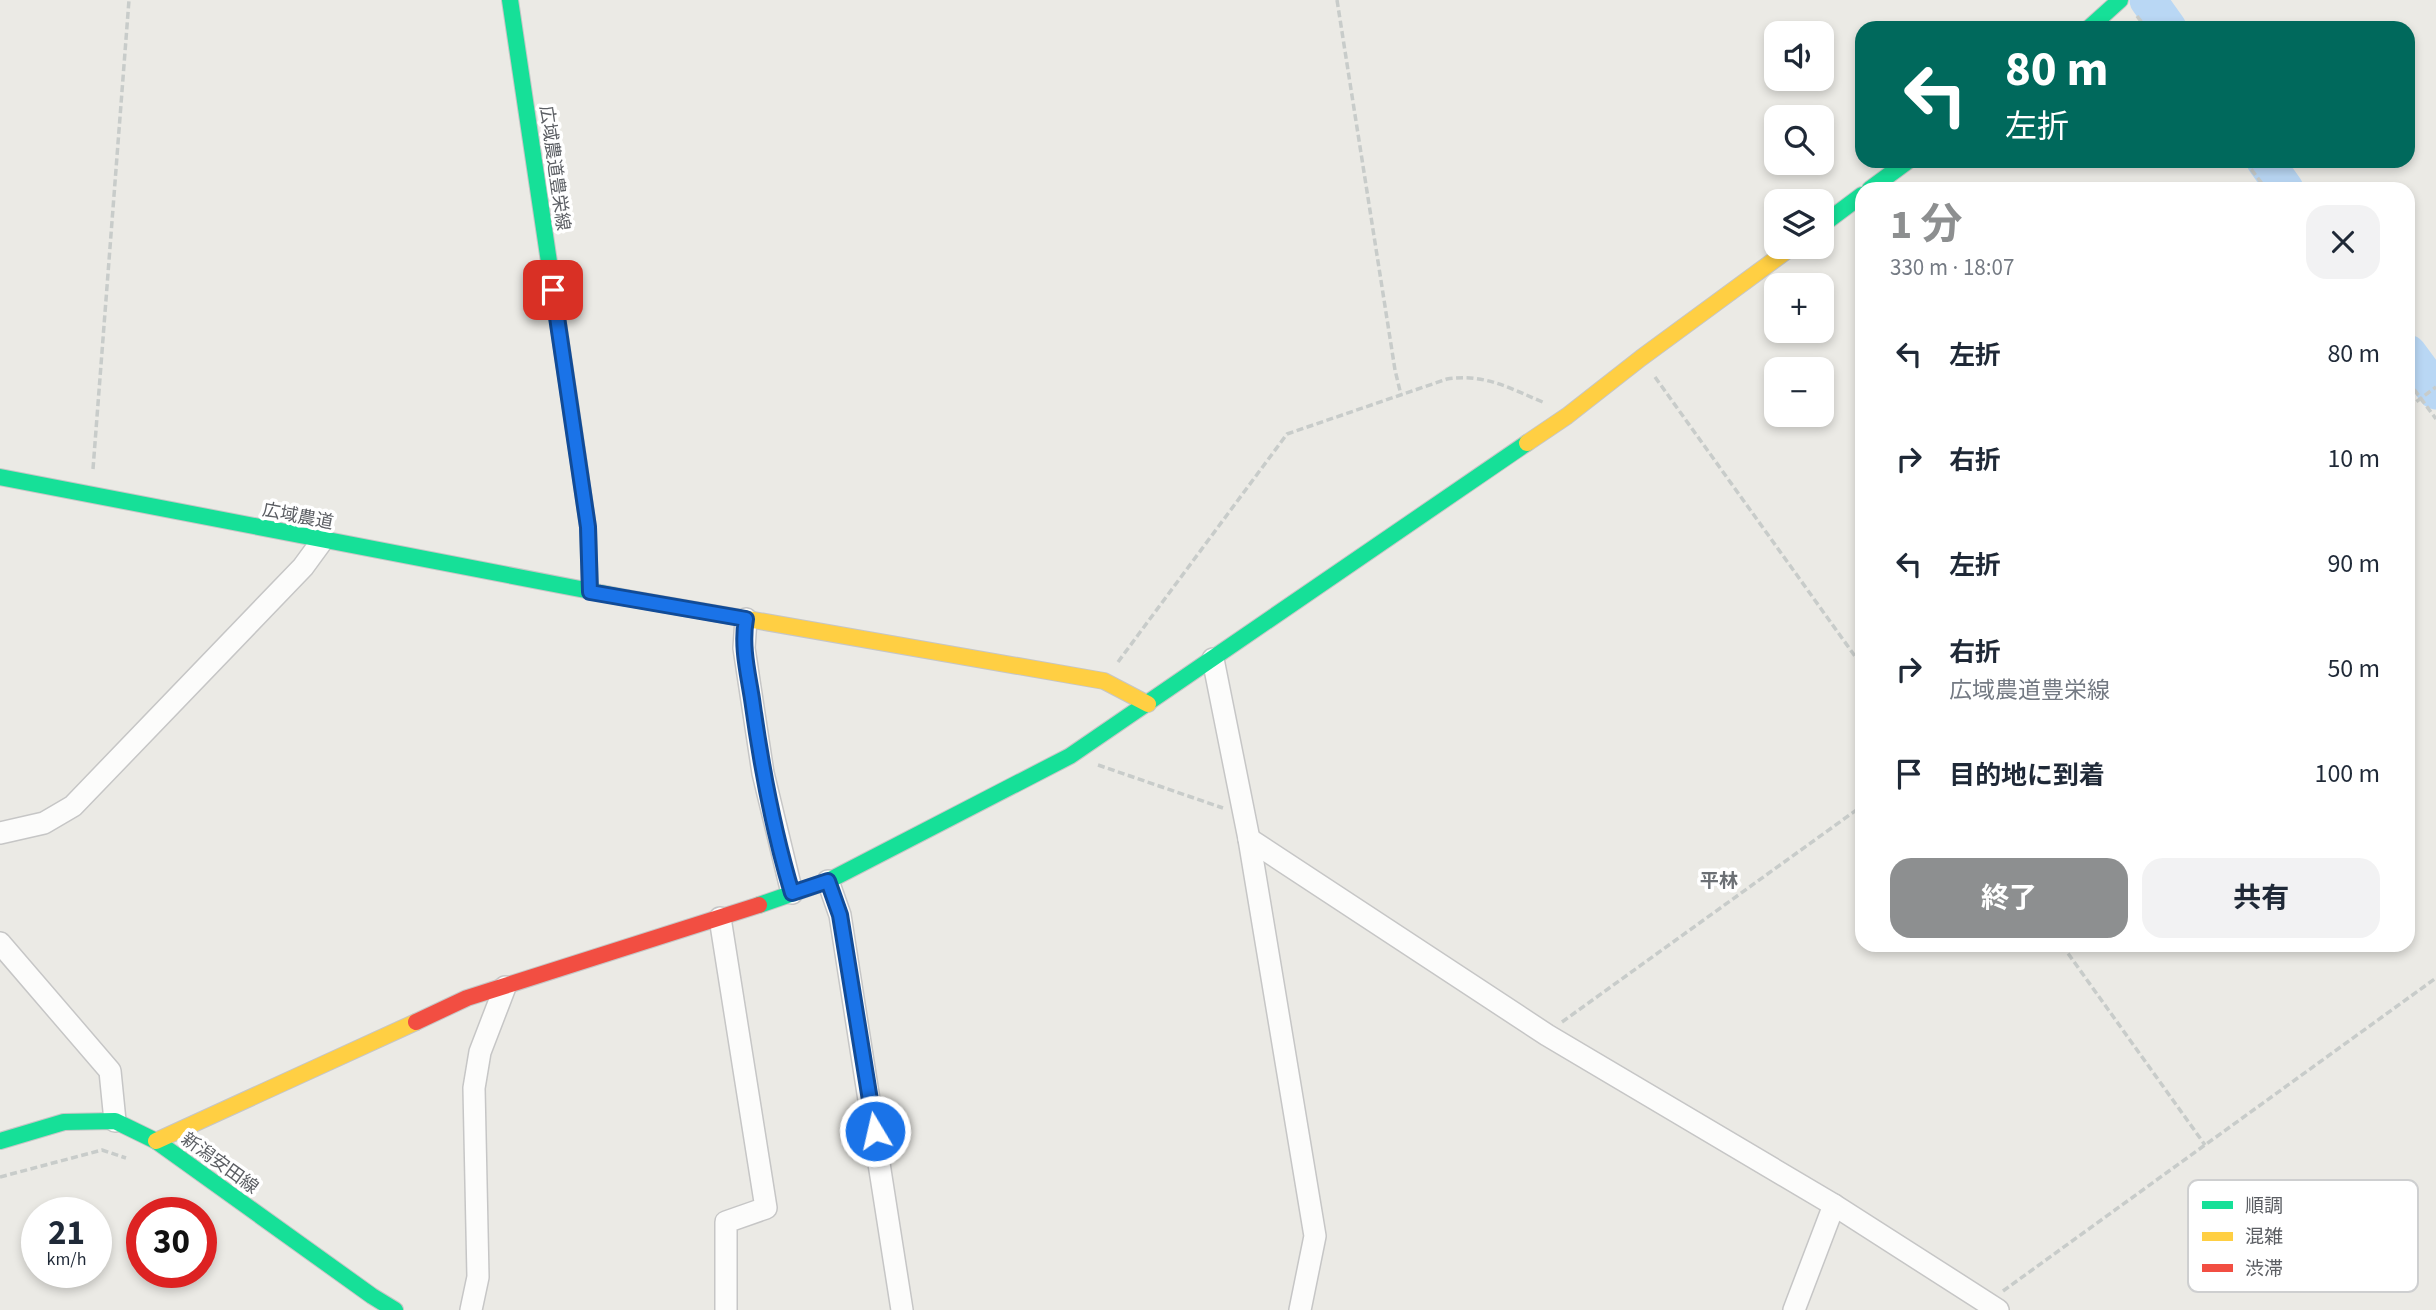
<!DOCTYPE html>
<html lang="ja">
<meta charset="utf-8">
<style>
body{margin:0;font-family:"Source Sans 3","Noto Sans JP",sans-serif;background:#f2f2f3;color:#1f2937;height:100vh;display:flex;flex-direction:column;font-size:26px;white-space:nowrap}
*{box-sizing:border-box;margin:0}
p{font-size:23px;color:#747a83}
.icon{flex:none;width:38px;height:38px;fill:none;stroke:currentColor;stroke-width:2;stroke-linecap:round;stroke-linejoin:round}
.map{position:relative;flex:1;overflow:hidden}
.panel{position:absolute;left:1855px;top:182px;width:560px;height:770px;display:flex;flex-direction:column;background:#fff;border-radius:21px;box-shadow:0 4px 10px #0003}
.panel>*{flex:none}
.hud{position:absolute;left:1855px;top:21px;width:560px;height:147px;border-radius:21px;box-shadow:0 4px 10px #0003;background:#00695c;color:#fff;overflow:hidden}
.fabs{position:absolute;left:1764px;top:21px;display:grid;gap:14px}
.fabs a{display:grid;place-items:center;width:70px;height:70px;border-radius:14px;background:#fff;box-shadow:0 4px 10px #0003;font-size:35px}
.speed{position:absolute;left:21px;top:1197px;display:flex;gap:14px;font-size:35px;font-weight:700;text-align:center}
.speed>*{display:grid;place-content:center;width:91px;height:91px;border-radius:50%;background:#fff;box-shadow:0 4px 10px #0003;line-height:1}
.speed small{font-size:18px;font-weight:400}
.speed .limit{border:10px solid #d22;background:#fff;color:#111}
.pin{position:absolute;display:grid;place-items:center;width:60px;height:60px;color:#fff;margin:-30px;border-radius:14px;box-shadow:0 4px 10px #0006}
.me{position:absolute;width:77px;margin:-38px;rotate:351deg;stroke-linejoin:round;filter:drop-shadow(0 0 5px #0008)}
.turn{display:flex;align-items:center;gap:24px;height:147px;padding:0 35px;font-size:32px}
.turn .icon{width:91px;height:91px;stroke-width:2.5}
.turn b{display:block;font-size:49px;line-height:60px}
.round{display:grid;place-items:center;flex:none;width:74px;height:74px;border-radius:21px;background:#f2f2f3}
.summary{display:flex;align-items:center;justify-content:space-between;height:119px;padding:0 35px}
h1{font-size:42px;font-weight:700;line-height:52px;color:#8d8f90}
.button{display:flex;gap:14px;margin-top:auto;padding:14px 35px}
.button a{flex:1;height:80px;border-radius:21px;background:#8d8f90;color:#fff;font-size:28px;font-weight:700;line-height:80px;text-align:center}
.button a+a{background:#f2f2f3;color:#1f2937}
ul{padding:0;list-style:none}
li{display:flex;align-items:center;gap:21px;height:105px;padding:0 35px}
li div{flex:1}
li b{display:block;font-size:26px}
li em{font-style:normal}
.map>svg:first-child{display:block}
</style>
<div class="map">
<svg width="2436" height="1310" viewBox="0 0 2436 1310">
<rect width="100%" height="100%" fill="#ebeae5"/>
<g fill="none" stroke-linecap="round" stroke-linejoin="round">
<g stroke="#b9d7f4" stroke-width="37">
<polyline points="2148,0 2168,28"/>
<polyline points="2265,161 2285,189"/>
<polyline points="2408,353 2436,391"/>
</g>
<defs>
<g id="street">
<polyline points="746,619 744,648 763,773 792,893"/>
<polyline points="1213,659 1249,839 1315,1236 1300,1310"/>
<polyline points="0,833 44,823 73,806 303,567 322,541"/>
<polyline points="1249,839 1547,1035 1834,1205 1998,1310"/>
<polyline points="828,881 840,915 902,1310"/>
<polyline points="720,918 766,1208 726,1222 726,1310"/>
<polyline points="0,943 110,1071 115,1121"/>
<polyline points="471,1310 478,1277 474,1088 480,1052 505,987"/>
<polyline points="1794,1310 1834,1205"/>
</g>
<g id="fast">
<polyline points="510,0 574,430"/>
<polyline points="2089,28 2120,0"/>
<polyline points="1870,189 1908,161"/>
<polyline points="1822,225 1862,195"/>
<polyline points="0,477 627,598"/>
<polyline points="759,905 828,881 1070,756 1527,443"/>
<polyline points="0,1141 64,1122 115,1121 156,1141 372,1296 395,1310"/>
</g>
<g id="slow">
<polyline points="574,430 588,527 590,592"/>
<polyline points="1527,443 1567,416 1641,358 1792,247"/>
<polyline points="627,598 1104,681 1148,704"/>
<polyline points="156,1141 416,1022"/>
</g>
<polyline id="jam" points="416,1022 467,998 759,905"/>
</defs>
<use href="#street" stroke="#c6c6c6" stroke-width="24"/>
<use href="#fast" stroke="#c6c6c6" stroke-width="18"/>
<use href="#slow" stroke="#c6c6c6" stroke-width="18"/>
<use href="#jam" stroke="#c6c6c6" stroke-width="18"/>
<g stroke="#c8ccca" stroke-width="3.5" stroke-dasharray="7 3.5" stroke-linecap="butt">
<polyline points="1337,0 1395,370 1401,395"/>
<polyline points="2137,16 2146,28"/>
<polyline points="2245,161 2266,189"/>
<polyline points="1655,377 1862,666"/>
<polyline points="2408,381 2436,419"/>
<polyline points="2408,408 2436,387"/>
<polyline points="93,469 129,0"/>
<path d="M1118 662 1287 434 1447 379C1485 373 1511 389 1545 403"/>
<polyline points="1098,765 1223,808"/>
<polyline points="2062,945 2205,1145"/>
<polyline points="1562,1022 1862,806"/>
<polyline points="0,1177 102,1150 126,1158"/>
<polyline points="2003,1291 2436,978"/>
</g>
<use href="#street" stroke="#fcfcfb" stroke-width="21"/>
<use href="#fast" stroke="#16e098" stroke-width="16"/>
<use href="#slow" stroke="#ffcf43" stroke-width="16"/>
<use href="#jam" stroke="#f24e42" stroke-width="16"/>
</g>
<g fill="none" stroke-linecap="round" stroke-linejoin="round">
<defs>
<path id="route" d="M553 290 588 527 590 592 746 619C741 646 748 673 752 699 761 765 773 830 792 893L828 881 840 915 875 1131"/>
</defs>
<use href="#route" stroke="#114b97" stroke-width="18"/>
<use href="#route" stroke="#1a73e8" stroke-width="12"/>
</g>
<g text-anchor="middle" stroke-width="7" stroke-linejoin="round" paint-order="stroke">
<g font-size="18" fill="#5b5e63" stroke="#fff">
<text transform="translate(555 168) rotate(82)" y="6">広域農道豊栄線</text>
<text transform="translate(298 516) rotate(11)" y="6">広域農道</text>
<text transform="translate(220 1163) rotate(36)" y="6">新潟安田線</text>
</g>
<g font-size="19" font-weight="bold" fill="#6c7075" stroke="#fff">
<text x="1719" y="887">平林</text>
</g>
</g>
<rect x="2188" y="1180" width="230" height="112" rx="10" fill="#fff" stroke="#cecfd0" stroke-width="2"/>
<rect x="2202" y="1201" width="31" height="8" fill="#16e098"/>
<rect x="2202" y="1232" width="31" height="9" fill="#ffcf43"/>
<rect x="2202" y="1264" width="31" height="8" fill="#f24e42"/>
<g font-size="19" fill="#5b5e63">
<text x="2245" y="1212">順調</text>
<text x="2245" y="1243">混雑</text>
<text x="2245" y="1275">渋滞</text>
</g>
</svg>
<div class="fabs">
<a><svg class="icon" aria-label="sound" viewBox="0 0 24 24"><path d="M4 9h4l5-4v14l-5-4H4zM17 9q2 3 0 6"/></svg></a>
<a><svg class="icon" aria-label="search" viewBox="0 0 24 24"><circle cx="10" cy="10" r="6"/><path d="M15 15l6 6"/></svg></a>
<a><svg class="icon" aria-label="layers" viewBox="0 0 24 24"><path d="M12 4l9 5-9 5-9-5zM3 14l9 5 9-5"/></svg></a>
<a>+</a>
<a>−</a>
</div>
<div class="speed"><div>21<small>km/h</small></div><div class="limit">30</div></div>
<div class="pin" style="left:553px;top:290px;background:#d93025"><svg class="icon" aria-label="arrive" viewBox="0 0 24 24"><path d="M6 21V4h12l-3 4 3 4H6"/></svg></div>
<svg class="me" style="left:875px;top:1131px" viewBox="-20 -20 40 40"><circle r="17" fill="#1a73e8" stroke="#fff" stroke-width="3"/><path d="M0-11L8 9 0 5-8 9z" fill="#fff"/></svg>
<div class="hud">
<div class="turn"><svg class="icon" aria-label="left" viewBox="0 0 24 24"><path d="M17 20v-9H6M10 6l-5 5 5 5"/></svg><div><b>80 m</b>左折</div></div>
</div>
<section class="panel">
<div class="summary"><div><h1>1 分</h1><p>330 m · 18:07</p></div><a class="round"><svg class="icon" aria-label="close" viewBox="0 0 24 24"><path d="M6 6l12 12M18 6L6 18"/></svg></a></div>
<ul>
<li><svg class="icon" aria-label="left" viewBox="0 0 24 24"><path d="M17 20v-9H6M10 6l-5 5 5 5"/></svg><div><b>左折</b></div><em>80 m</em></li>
<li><svg class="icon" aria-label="right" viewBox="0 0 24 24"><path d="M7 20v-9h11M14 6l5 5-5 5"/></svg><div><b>右折</b></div><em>10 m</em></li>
<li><svg class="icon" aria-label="left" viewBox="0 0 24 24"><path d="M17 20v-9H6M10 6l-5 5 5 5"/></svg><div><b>左折</b></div><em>90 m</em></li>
<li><svg class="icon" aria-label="right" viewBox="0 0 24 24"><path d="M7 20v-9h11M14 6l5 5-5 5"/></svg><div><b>右折</b><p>広域農道豊栄線</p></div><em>50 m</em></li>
<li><svg class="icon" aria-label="arrive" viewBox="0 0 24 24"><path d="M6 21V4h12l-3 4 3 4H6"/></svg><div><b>目的地に到着</b></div><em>100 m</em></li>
</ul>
<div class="button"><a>終了</a><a>共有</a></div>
</section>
</div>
